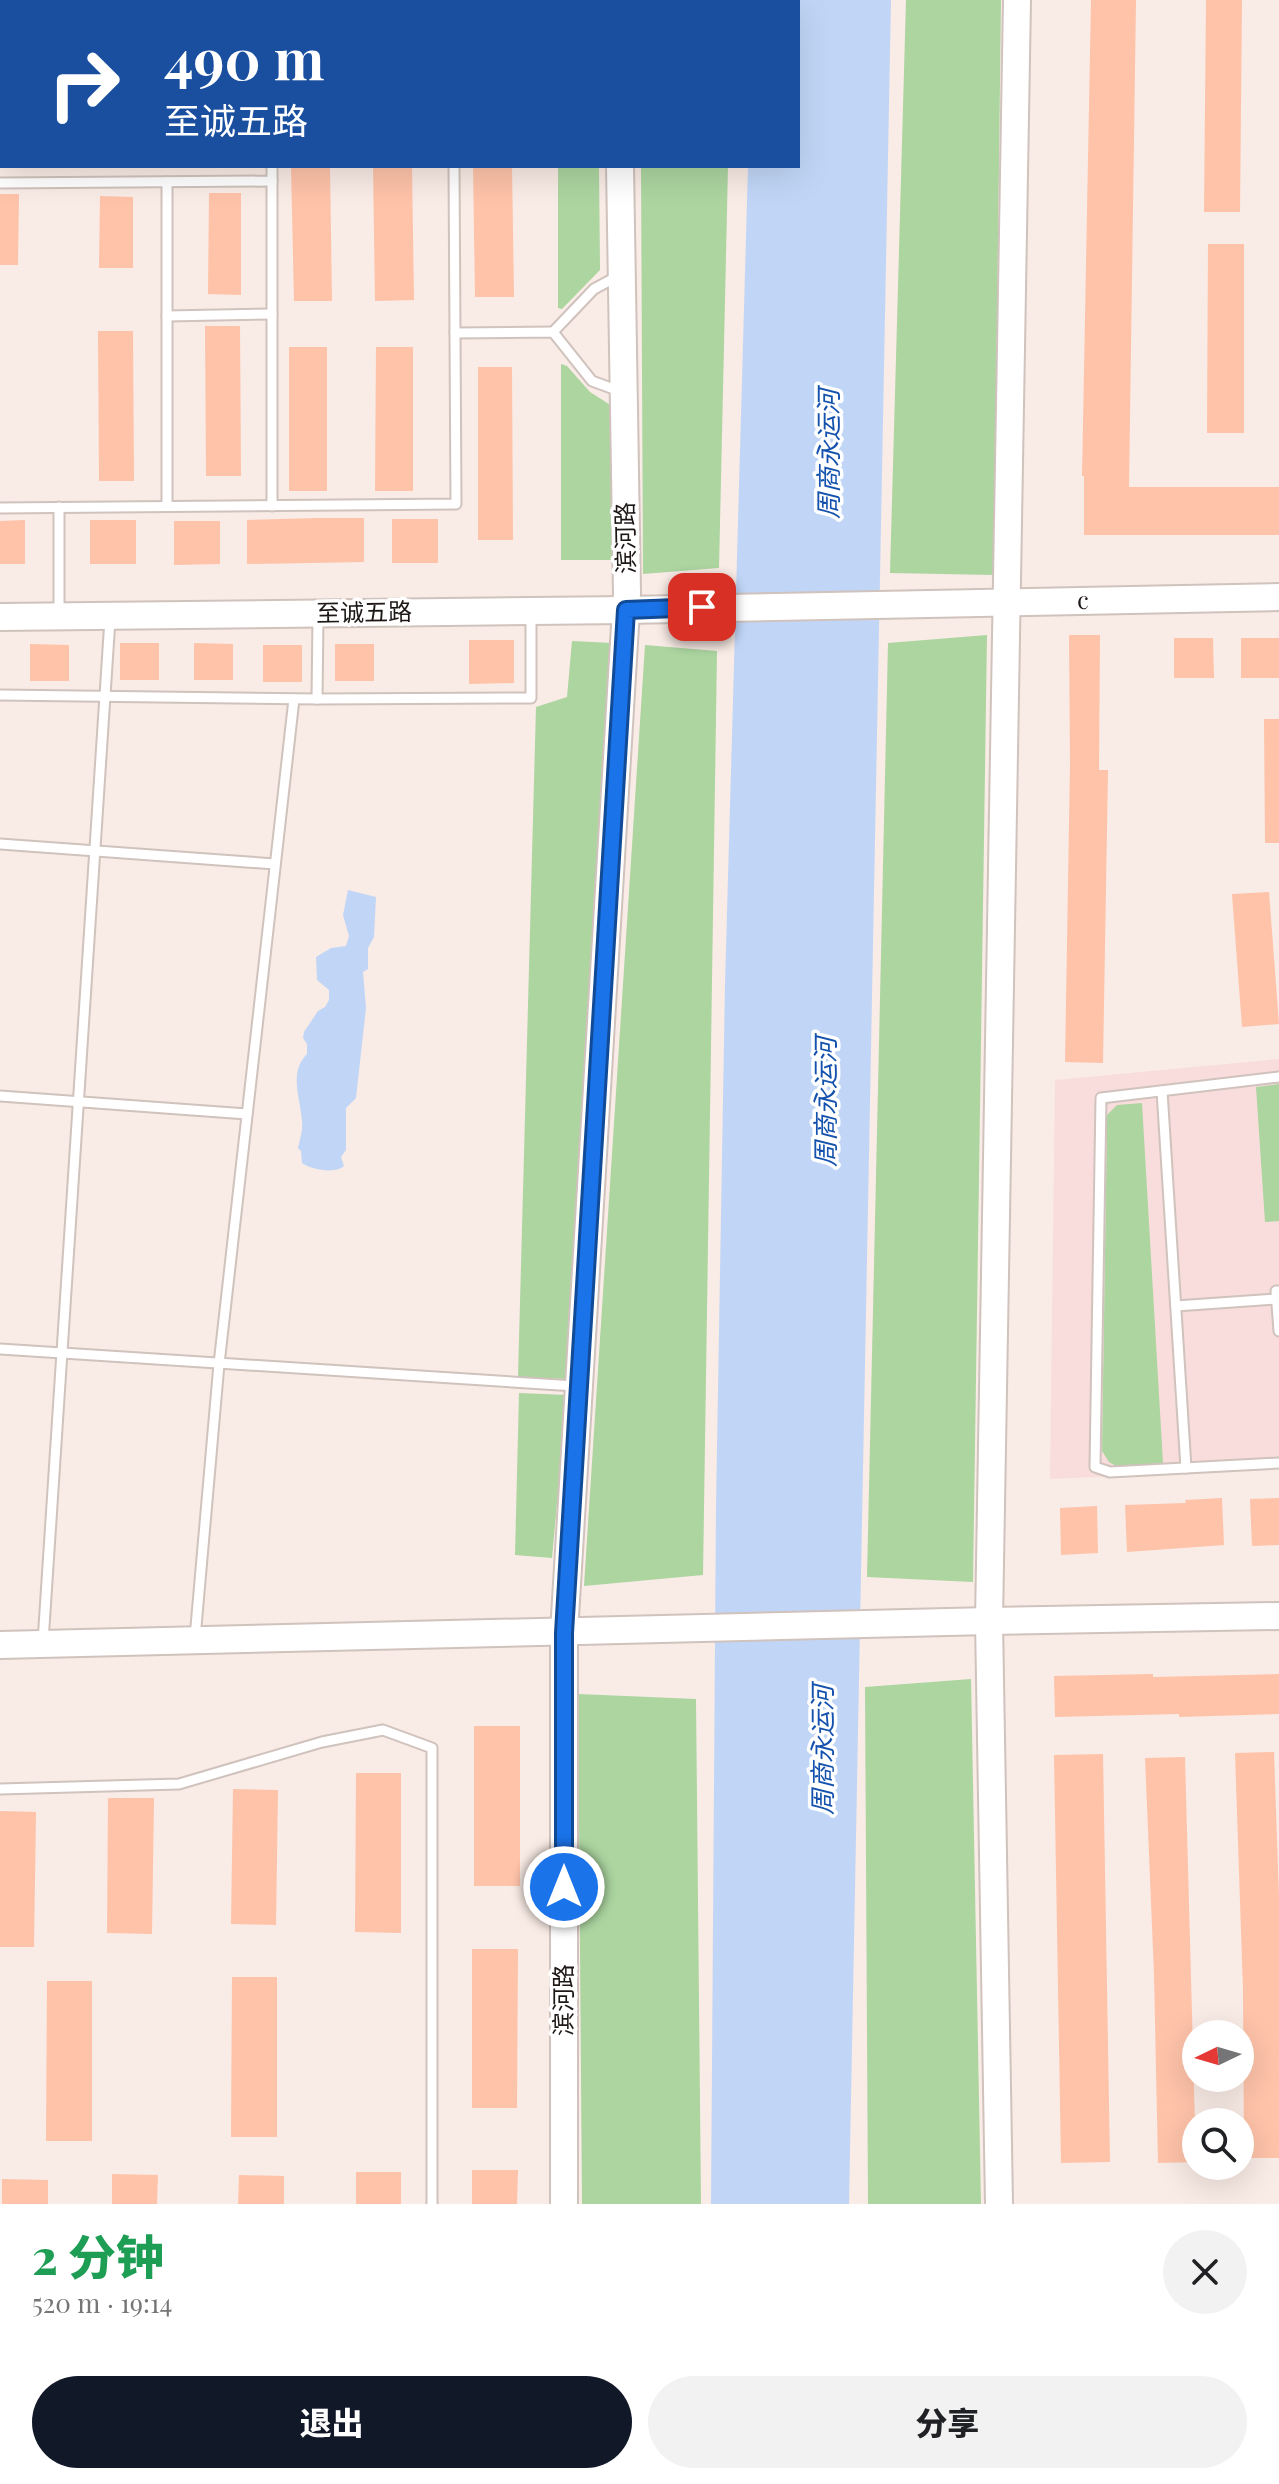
<!DOCTYPE html>
<html lang="zh">
<meta charset="utf-8">
<style>
body{margin:0;font-family:"Playfair Display","Noto Sans SC",serif;background:#f2f2f2;color:#202124;height:100vh;display:flex;flex-direction:column;font-size:30px;white-space:nowrap}
*{box-sizing:border-box;margin:0}
p{font-size:26px;color:#757577}
.icon{flex:none;width:44px;height:44px;fill:none;stroke:currentColor;stroke-width:2;stroke-linecap:round;stroke-linejoin:round}
.map{position:relative;height:2204px;overflow:hidden}
.drawer{display:flex;flex-direction:column;background:#fff;flex:1}
.drawer>*{flex:none}
.top-card{position:absolute;left:0px;top:0px;width:800px;height:168px;box-shadow:0 8px 32px #0002;background:#1a4fa0;color:#fff;overflow:hidden}
.needle{width:52px;rotate:265deg}
.controls{position:absolute;left:1182px;top:2020px;display:grid;gap:16px}
.controls a{display:grid;place-items:center;width:72px;height:72px;border-radius:50%;background:#fff;box-shadow:0 8px 32px #0002;font-size:40px}
.pin{position:absolute;display:grid;place-items:center;width:68px;height:68px;color:#fff;margin:-34px;border-radius:16px;box-shadow:0 4px 12px #0006}
.me{position:absolute;width:88px;margin:-44px;rotate:0deg;stroke-linejoin:round;filter:drop-shadow(0 0 6px #0008)}
.turn{display:flex;align-items:center;gap:28px;height:168px;padding:0 32px;font-size:36px}
.turn .icon{width:104px;height:104px;stroke-width:2.5}
.turn b{display:block;font-size:56px;line-height:68px}
.round{display:grid;place-items:center;flex:none;width:84px;height:84px;border-radius:42px;background:#f2f2f2}
.summary{display:flex;align-items:center;justify-content:space-between;height:136px;padding:0 32px}
h1{font-size:48px;font-weight:800;line-height:60px;color:#1e9e55}
.primary-button{display:flex;gap:16px;margin-top:auto;padding:16px 32px}
.primary-button a{flex:1;height:92px;border-radius:48px;background:#111827;color:#fff;font-size:32px;font-weight:800;line-height:92px;text-align:center}
.primary-button a+a{background:#f2f2f2;color:#202124}
.map>svg:first-child{display:block}
</style>
<div class="map">
<svg width="1279" height="2204" viewBox="0 0 1279 2204">
<rect width="100%" height="100%" fill="#f9ebe5"/>
<g fill="#f8dddc">
<polygon points="0,0 522,0 522,2 2,2 2,162 0,162"/>
<polygon points="1279,1059 1279,1469 1050,1479 1055,1080"/>
</g>
<g fill="#acd5a0">
<polygon points="906,0 1001,0 994,575 890,573"/>
<polygon points="558,166 599,166 600,270 562,309 558,308"/>
<polygon points="641,166 728,166 719,568 643,574"/>
<polygon points="561,364 567,366 590,392 612,406 612,560 561,560"/>
<polygon points="987,635 973,1582 867,1577 888,643"/>
<polygon points="572,641 613,643 567,1379 518,1377 536,707 567,697"/>
<polygon points="645,645 717,651 703,1575 584,1586"/>
<polygon points="1279,1084 1279,1221 1265,1222 1256,1087"/>
<polygon points="1142,1103 1163,1463 1118,1467 1109,1462 1102,1451 1107,1125 1107,1115 1117,1105"/>
<polygon points="519,1393 567,1395 552,1558 515,1555"/>
<polygon points="971,1679 981,2204 868,2204 865,1687"/>
<polygon points="578,1694 696,1699 701,2204 582,2204"/>
</g>
<g fill="#c1d6f7">
<polygon points="753,0 891,0 849,2204 711,2204 716,1504 725,984 748,166 798,166 798,2 753,2"/>
<path d="M348 890 376 897 374 937 368 948V969L363 972 366 1008 356 1098 346 1108V1150L341 1157 344 1166C335 1174 312 1170 302 1163L301 1151 298 1148C300 1139 303 1130 302 1122 301 1099 288 1073 307 1054V1044L303 1038 304 1032 318 1011 325 1007 329 1000V990L317 980 316 957 331 948 346 946 349 936 343 915Z"/>
</g>
<g fill="#fec3a9">
<polygon points="1091,0 1136,0 1129,487 1279,487 1279,535 1084,535 1084,476 1082,476"/>
<polygon points="1206,0 1242,0 1240,212 1204,212"/>
<polygon points="473,166 512,166 514,297 475,297"/>
<polygon points="291,167 330,167 332,301 294,301"/>
<polygon points="373,167 412,167 414,300 375,301"/>
<polygon points="209,193 241,193 241,295 208,294"/>
<polygon points="0,194 19,194 18,265 0,265"/>
<polygon points="100,196 133,197 133,268 99,268"/>
<polygon points="1208,244 1244,244 1244,433 1207,433"/>
<polygon points="205,326 240,326 241,476 206,476"/>
<polygon points="98,331 133,331 134,481 99,481"/>
<rect x="289" y="347" width="38" height="144"/>
<polygon points="376,347 413,347 413,491 375,491"/>
<polygon points="478,367 512,367 513,540 478,540"/>
<polygon points="318,518 364,518 364,562 247,564 247,520"/>
<rect x="392" y="519" width="46" height="44"/>
<polygon points="25,520 25,564 0,564 0,521"/>
<rect x="90" y="520" width="46" height="44"/>
<polygon points="174,521 220,521 220,564 174,565"/>
<polygon points="1069,635 1100,635 1099,770 1108,770 1103,1063 1065,1062 1070,764"/>
<polygon points="1174,638 1213,638 1214,678 1174,678"/>
<rect x="1241" y="638" width="38" height="40"/>
<polygon points="469,640 514,640 514,683 469,684"/>
<rect x="120" y="643" width="39" height="37"/>
<polygon points="194,643 233,644 233,680 194,680"/>
<polygon points="30,644 69,645 69,681 30,681"/>
<rect x="335" y="644" width="39" height="37"/>
<rect x="263" y="645" width="39" height="37"/>
<polygon points="1264,719 1279,719 1279,843 1265,843"/>
<polygon points="1269,892 1279,1024 1242,1027 1232,894"/>
<polygon points="1222,1498 1224,1545 1127,1552 1125,1505 1186,1503 1185,1500"/>
<polygon points="1279,1498 1279,1545 1252,1546 1250,1499"/>
<polygon points="1097,1506 1098,1553 1061,1555 1060,1508"/>
<polygon points="1153,1674 1153,1677 1279,1674 1279,1714 1179,1717 1179,1714 1055,1717 1054,1676"/>
<rect x="474" y="1726" width="46" height="160"/>
<polygon points="1274,1752 1279,1898 1279,2158 1244,2158 1243,1991 1235,1753"/>
<polygon points="1103,1754 1110,2162 1061,2163 1054,1755"/>
<polygon points="1185,1757 1196,2162 1158,2163 1154,1975 1145,1758"/>
<polygon points="356,1773 401,1773 401,1933 355,1932"/>
<polygon points="233,1789 278,1790 276,1925 231,1924"/>
<polygon points="108,1798 154,1798 152,1934 107,1933"/>
<polygon points="0,1811 36,1812 34,1947 0,1947"/>
<polygon points="472,1949 518,1949 517,2108 472,2108"/>
<polygon points="232,1977 277,1977 277,2137 231,2137"/>
<polygon points="47,1981 92,1981 92,2141 46,2141"/>
<polygon points="472,2170 518,2170 517,2204 472,2204"/>
<rect x="356" y="2172" width="45" height="32"/>
<polygon points="112,2174 158,2175 157,2204 112,2204"/>
<polygon points="239,2175 284,2176 284,2204 238,2204"/>
<polygon points="2,2179 48,2180 48,2204 2,2204"/>
</g>
<g fill="none" stroke-linecap="round" stroke-linejoin="round">
<defs>
<g id="lane">
<polyline points="135,0 135,2"/>
<polyline points="345,0 345,2"/>
<polyline points="486,0 486,2"/>
<polyline points="0,11 2,11"/>
<polyline points="0,110 2,110"/>
<polyline points="272,181 272,506"/>
<polyline points="167,182 167,506"/>
<polyline points="0,183 272,181 272,166"/>
<polyline points="167,316 272,314"/>
<polyline points="553,332 594,289 620,275"/>
<polyline points="455,333 553,332 592,381 622,392"/>
<polyline points="0,508 456,504 454,166"/>
<polyline points="59,616 59,507"/>
<polyline points="0,695 317,699 318,617"/>
<polyline points="317,699 531,698 531,612"/>
<polyline points="0,844 275,864"/>
<polyline points="1279,1077 1101,1098 1095,1467 1110,1472 1279,1463"/>
<polyline points="1162,1091 1186,1468"/>
<polyline points="0,1096 247,1114"/>
<polyline points="1279,1291 1276,1291 1279,1331"/>
<polyline points="1176,1306 1277,1299"/>
<polyline points="0,1349 575,1386"/>
<polyline points="195,1638 219,1364 294,699"/>
<polyline points="43,1642 110,619"/>
<polyline points="0,1789 179,1784 322,1742 383,1730 432,1748 432,2204"/>
</g>
<g id="secondary">
<polyline points="617,0 618,2"/>
<polyline points="0,617 626,610 1279,597"/>
<polyline points="0,1645 989,1621 1279,1616"/>
<polyline points="564,2204 564,1633 627,593 620,166"/>
<polyline points="999,2204 989,1621 1017,0"/>
</g>
</defs>
<use href="#lane" stroke="#d0c2bc" stroke-width="13"/>
<use href="#secondary" stroke="#d0c2bc" stroke-width="30"/>
<use href="#lane" stroke="#fff" stroke-width="9"/>
<use href="#secondary" stroke="#fff" stroke-width="26"/>
</g>
<g fill="none" stroke-linecap="round" stroke-linejoin="round">
<defs>
<polyline id="route" points="564,1887 564,1633 626,610 702,607"/>
</defs>
<use href="#route" stroke="#114b97" stroke-width="20"/>
<use href="#route" stroke="#1a73e8" stroke-width="14"/>
</g>
<g text-anchor="middle" stroke-width="7" stroke-linejoin="round" paint-order="stroke">
<g font-size="24" fill="#1d1816" stroke="#fff">
<text transform="translate(626 538) rotate(-91)" y="8">滨河路</text>
<text transform="translate(1083 601) rotate(-1)" y="8">c</text>
<text transform="translate(364 613) rotate(-1)" y="8">至诚五路</text>
<text transform="translate(564 2000) rotate(-90)" y="8">滨河路</text>
</g>
<g font-size="26" font-style="italic" fill="#1552ad" stroke="#fff">
<text transform="translate(829 454) rotate(-90)" y="9">周商永运河</text>
<text transform="translate(826 1102) rotate(-90)" y="9">周商永运河</text>
<text transform="translate(823 1750) rotate(-90)" y="9">周商永运河</text>
</g>
</g>
</svg>
<div class="controls">
<a><svg class="needle" viewBox="-14 -14 28 28"><path d="M0-13l5 13h-10z" fill="#e53935"/><path d="M0 13l5-13h-10z" fill="#757577"/></svg></a>
<a><svg class="icon" aria-label="search" viewBox="0 0 24 24"><circle cx="10" cy="10" r="6"/><path d="M15 15l6 6"/></svg></a>
</div>
<div class="pin" style="left:702px;top:607px;background:#d93025"><svg class="icon" aria-label="arrive" viewBox="0 0 24 24"><path d="M6 21V4h12l-3 4 3 4H6"/></svg></div>
<svg class="me" style="left:564px;top:1887px" viewBox="-20 -20 40 40"><circle r="17" fill="#1a73e8" stroke="#fff" stroke-width="3"/><path d="M0-11L8 9 0 5-8 9z" fill="#fff"/></svg>
<div class="top-card">
<div class="turn"><svg class="icon" aria-label="right" viewBox="0 0 24 24"><path d="M7 20v-9h11M14 6l5 5-5 5"/></svg><div><b>490 m</b>至诚五路</div></div>
</div>
</div>
<section class="drawer">
<div class="summary"><div><h1>2 分钟</h1><p>520 m · 19:14</p></div><a class="round"><svg class="icon" aria-label="close" viewBox="0 0 24 24"><path d="M6 6l12 12M18 6L6 18"/></svg></a></div>
<div class="primary-button"><a>退出</a><a>分享</a></div>
</section>
